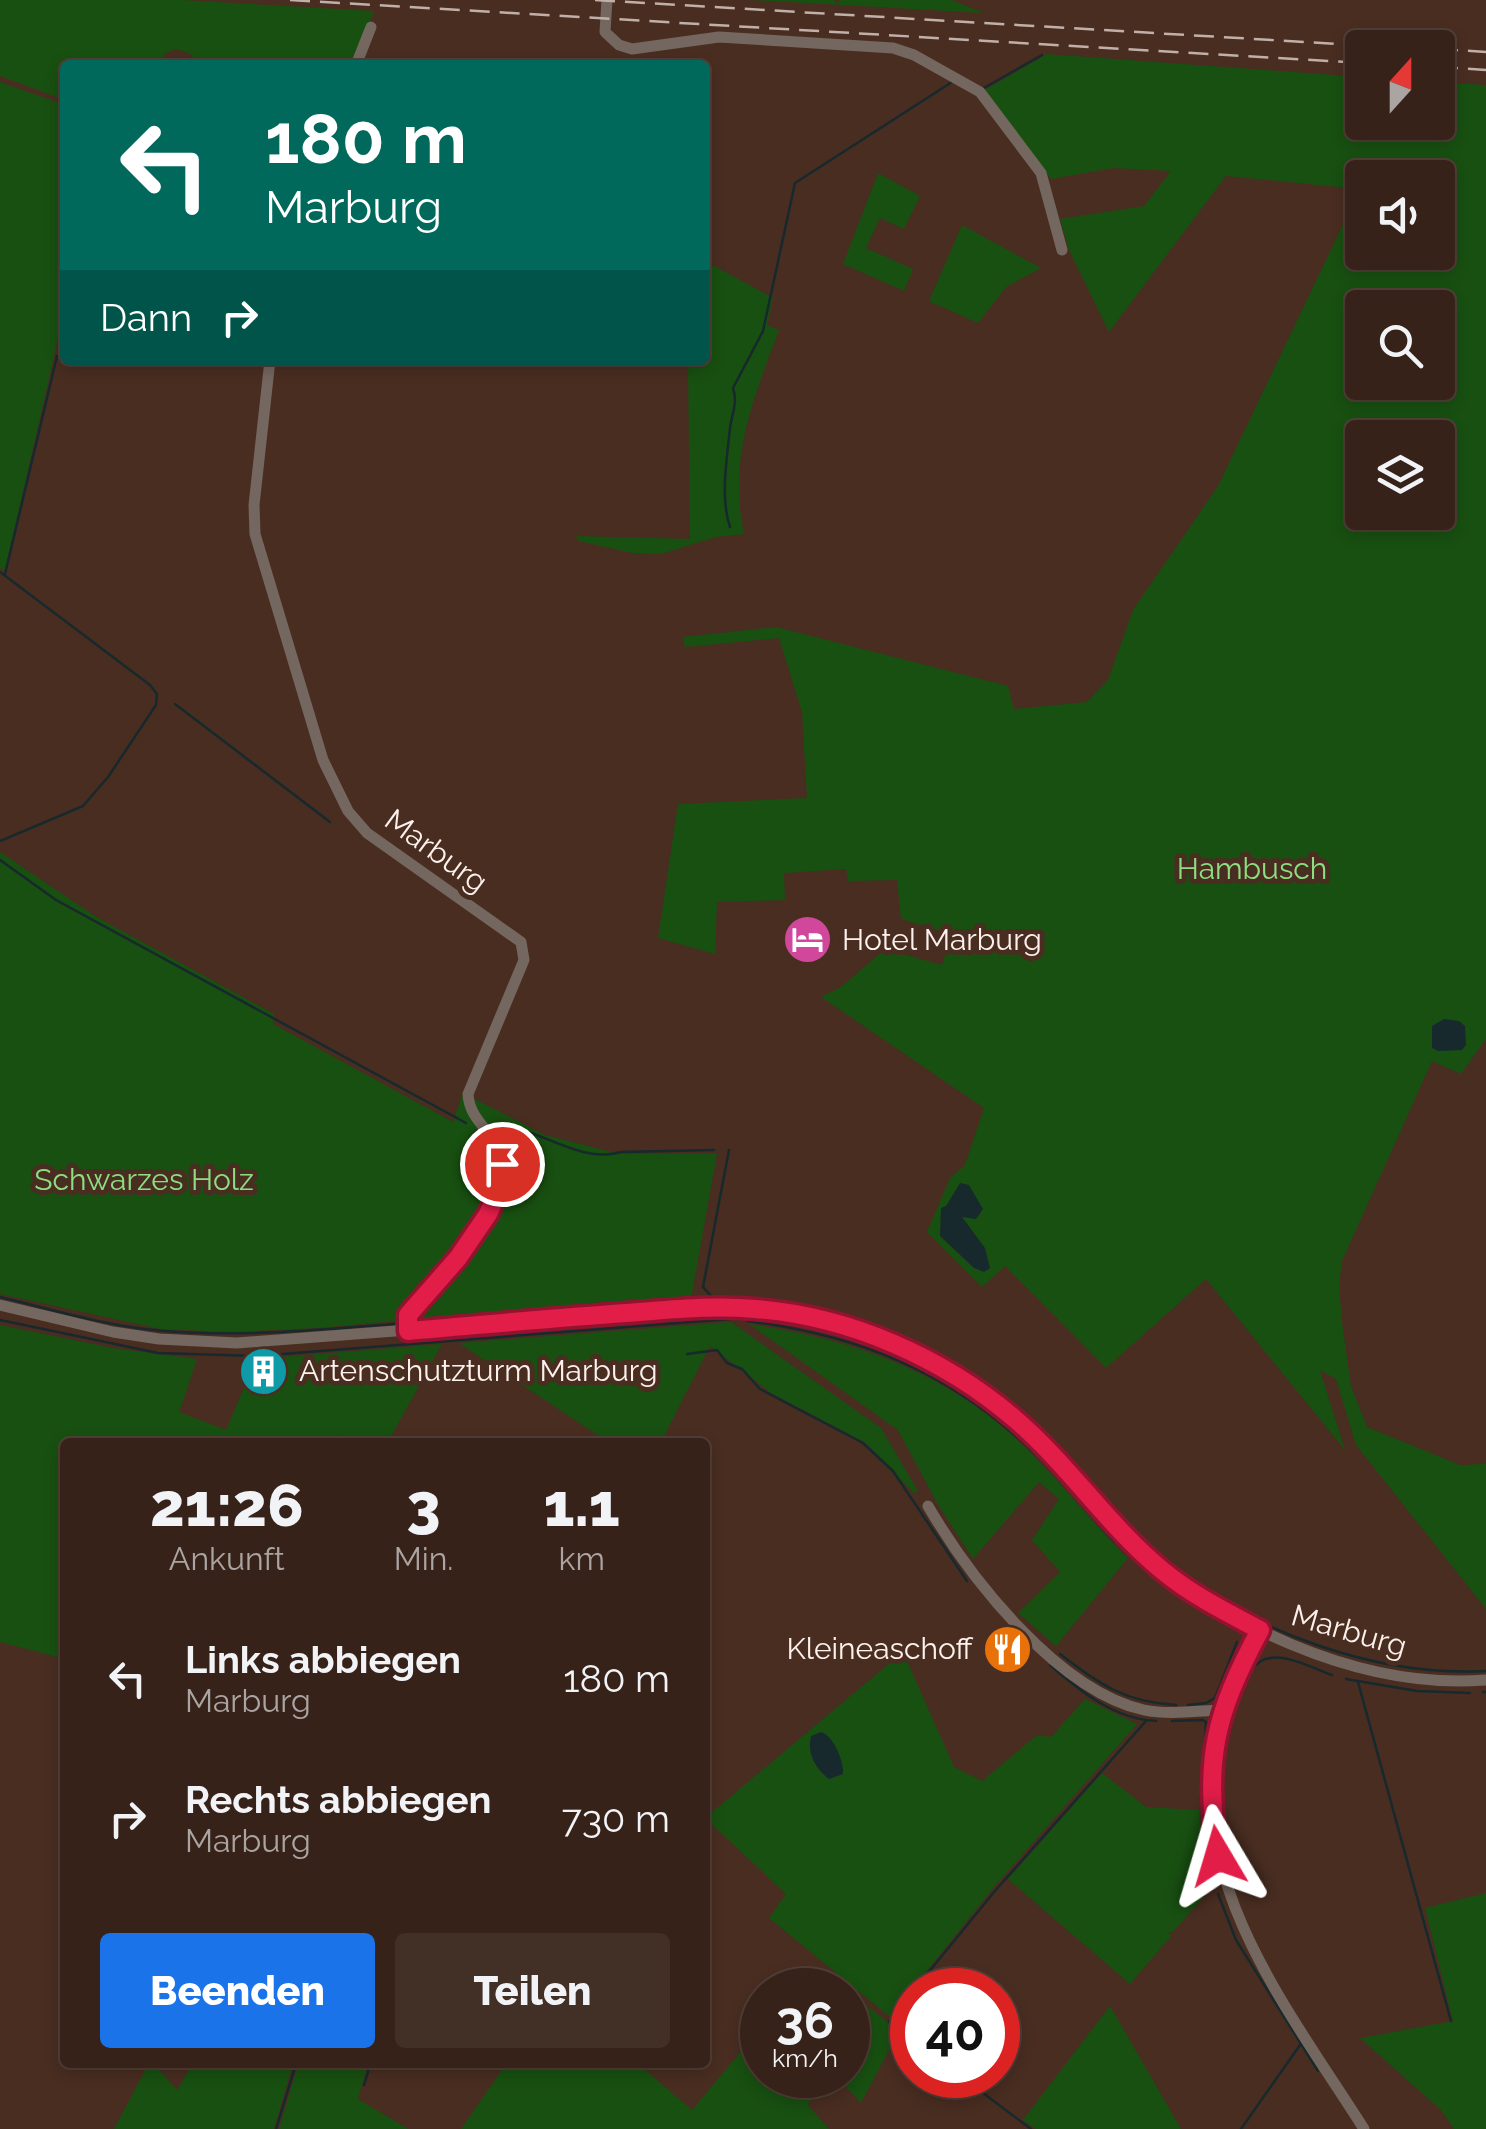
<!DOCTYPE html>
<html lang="de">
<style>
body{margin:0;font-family:Raleway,sans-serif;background:#422f26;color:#f1f3f6;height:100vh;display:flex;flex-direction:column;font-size:38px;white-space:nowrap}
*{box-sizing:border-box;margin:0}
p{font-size:32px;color:#aaa4a2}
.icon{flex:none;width:55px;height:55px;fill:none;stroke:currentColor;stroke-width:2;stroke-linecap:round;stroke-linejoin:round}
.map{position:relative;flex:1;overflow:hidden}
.side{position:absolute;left:60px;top:1438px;width:650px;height:630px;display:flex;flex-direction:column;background:#372219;border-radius:10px;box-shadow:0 5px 15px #0003,0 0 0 2px #513f38}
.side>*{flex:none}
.top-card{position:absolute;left:60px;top:60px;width:650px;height:305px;border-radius:10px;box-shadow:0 5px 15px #0003,0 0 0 2px #513f38;background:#00695c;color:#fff;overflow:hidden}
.needle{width:65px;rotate:21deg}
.controls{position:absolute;left:1345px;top:30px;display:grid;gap:20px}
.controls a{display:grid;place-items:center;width:110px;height:110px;border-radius:10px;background:#372219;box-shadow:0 5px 15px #0003,0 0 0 2px #513f38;font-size:50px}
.speed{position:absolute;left:740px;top:1968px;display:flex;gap:20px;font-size:50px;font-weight:700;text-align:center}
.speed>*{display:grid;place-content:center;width:130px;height:130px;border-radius:50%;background:#372219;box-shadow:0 5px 15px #0003,0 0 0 2px #513f38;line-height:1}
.speed small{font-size:25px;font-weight:400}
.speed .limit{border:15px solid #d22;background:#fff;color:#111}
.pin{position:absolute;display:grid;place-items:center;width:85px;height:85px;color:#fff;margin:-42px;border:5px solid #fff;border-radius:50%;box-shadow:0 2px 10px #0007}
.me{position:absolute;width:110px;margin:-55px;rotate:353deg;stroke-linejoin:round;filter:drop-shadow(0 0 8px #0008)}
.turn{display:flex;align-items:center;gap:35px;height:210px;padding:0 40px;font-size:45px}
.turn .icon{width:130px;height:130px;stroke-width:2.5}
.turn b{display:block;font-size:70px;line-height:85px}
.then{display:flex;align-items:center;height:95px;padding:0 40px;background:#0003;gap:20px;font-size:38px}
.eta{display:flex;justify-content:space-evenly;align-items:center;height:170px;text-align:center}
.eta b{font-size:60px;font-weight:800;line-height:70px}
.primary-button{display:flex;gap:20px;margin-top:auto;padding:20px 40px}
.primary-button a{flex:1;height:115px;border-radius:10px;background:#1a73e8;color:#fff;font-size:40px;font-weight:800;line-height:115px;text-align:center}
.primary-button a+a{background:#422f26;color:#f1f3f6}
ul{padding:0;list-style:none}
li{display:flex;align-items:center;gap:30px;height:140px;padding:0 40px}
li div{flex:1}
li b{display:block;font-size:38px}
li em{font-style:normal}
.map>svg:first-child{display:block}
</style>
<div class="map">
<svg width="1486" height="2129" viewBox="0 0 1486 2129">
<rect width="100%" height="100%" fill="#492d21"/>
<g fill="#185011" fill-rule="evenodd">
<polygon points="0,0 182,0 374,11 353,65 201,65 189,53 175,49 164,54 165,65 65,65 65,100 0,76"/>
<polygon points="751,0 834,0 838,4 840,0 952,0 984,13"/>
<path d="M1047 54 1362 77V122H1438V82L1486 85V1039L1461 1074 1432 1061 1342 1261 1339 1285 1342 1322 1351 1386 1367 1427 1460 1465 1486 1464V1609L1356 1445 1336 1379 1320 1370 1345 1450 1206 1279 1106 1368 1005 1266 982 1287 927 1232 950 1178 965 1165 984 1108 821 997 841 987 885 949 942 965 951 934 901 919 897 880 848 881 846 869 784 873 785 900 717 902 715 954 658 938 678 804 807 798 802 712 779 638 685 647 683 637 776 627 1008 686 1014 709 1087 702 1108 680 1133 610 1218 486 1360 189 1226 176 1109 332 1069 250 1060 219 1144 206 1171 171 1113 168 1051 179 983 91ZM1362 178H1438V252H1362ZM1362 308H1438V382H1362ZM1362 438H1438V512H1362Z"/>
<polygon points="0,82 65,105 65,308 5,570 0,568"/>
<polygon points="878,173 920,196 904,229 880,218 866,248 913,269 904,291 843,264"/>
<polygon points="962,225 1041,268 1006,287 978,323 929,301"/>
<path d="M705 261 773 298 767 325 779 330C753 400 728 458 744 534L716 537 661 554 632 553 579 541 576 536 690 539 688 366 671 360H705Z"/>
<polygon points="0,852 95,916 274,1014 273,1024 453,1122 463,1093 545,1135 620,1154 717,1153 691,1299 603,1302 317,1328 230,1332 161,1329 0,1294"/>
<polygon points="731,1322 881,1428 918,1491 914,1493 864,1442 771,1393 710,1346 661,1442 608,1442 459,1343"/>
<path d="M749 1324C857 1340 950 1373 1029 1451 1064 1485 1093 1525 1128 1558L1056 1646 1018 1613 1060 1572 1032 1540 1059 1499 1039 1482 973 1559 937 1503 898 1430Z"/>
<polygon points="0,1325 112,1348 197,1359 179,1412 226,1430 250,1374 268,1373 269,1358 442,1344 388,1442 356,1442 342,1435 338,1442 65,1442 65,1659 0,1642"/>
<polygon points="903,1652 954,1767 982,1781 1037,1735 1051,1737 1085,1699 1137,1724 992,1889 890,2017 769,1918 786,1894 705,1818"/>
<polygon points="1102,1773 1146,1807 1199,1810 1202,1847 1213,1886 1173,1932 1168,1933 1171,1936 1130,1984 1008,1879"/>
<polygon points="1486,1893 1486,2129 1454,2129 1441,2110 1360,2038 1453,2021 1425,1908"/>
<polygon points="848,1991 899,2031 861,2103 837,2077 807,2104 829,2129 461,2129 507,2063 637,2063 692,2110 754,2036 762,2030 762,2075 848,2075"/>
<polygon points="1110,2006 1181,2129 1036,2129 1023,2120"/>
<polygon points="299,2062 368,2063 358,2099 408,2129 279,2129"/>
<polygon points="149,2063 153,2063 177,2090 193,2063 293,2063 274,2129 114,2129"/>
</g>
<g fill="#17292c">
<polygon points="1444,1019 1459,1021 1465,1026 1466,1045 1462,1050 1438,1051 1432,1048 1432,1026"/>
<polygon points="960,1183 969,1185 983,1209 976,1219 962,1217 985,1248 990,1268 984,1272 974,1268 940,1236 941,1208 946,1206"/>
<path d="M821 1732C834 1736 844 1762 843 1774L829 1779C815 1768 807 1754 811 1736Z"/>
</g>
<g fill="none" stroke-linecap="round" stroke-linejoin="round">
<g stroke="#17292c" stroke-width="2.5">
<polyline points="984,88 1042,55"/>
<path d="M730 527C720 499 727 458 730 428 732 413 738 403 733 388L763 331 795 183 952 82"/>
<polyline points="0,572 150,685 157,694 156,705 108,777 83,806 0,841"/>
<polyline points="5,574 57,356"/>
<polyline points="175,704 330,822"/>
<polyline points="0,860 56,900 466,1123"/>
<path d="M491 1125C535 1123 576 1165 621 1152L714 1150"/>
<path d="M729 1150 703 1287 712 1297C847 1296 971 1359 1063 1453 1099 1489 1128 1532 1168 1564 1253 1632 1376 1677 1486 1671"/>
<path d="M0 1297C54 1310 109 1327 165 1331 242 1337 318 1330 394 1324"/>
<polyline points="0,1320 158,1353 257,1356 730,1319"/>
<path d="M747 1321C856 1335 946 1370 1027 1446 1059 1475 1086 1510 1115 1542"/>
<polyline points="416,1322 688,1300"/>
<polyline points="687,1354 717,1350 727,1363 742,1369 760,1389 863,1443 893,1471 967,1581"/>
<path d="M1060 1654C1101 1685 1124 1702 1176 1705"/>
<path d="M1050 1665C1080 1691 1114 1719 1156 1721"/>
<polyline points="1346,1679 1417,1691 1470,1693"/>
<polyline points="1358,1682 1451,2021"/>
<polyline points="1483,1692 1486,1692"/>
<polyline points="1188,1705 1206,1703 1215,1698 1237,1642"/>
<polyline points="1172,1721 1203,1720 1206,1722 1202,1810 1212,1876"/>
<path d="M1220 1755C1225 1732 1240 1661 1270 1658 1289 1655 1315 1669 1332 1675"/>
<polyline points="1218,1894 1236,1940 1318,2071"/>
<polyline points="914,1990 994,1892 1146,1721"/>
<polyline points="912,1992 889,2022 912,2039"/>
<polyline points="959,2075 1031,2129"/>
<polyline points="364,2085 371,2062"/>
<polyline points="276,2129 295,2067"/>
<polyline points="1241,2129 1300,2045"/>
</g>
<g stroke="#74675f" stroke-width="11">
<polyline points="607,0 605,32 619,45 632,49 719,37 893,48 914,55 980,92 1041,173 1062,250"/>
<polyline points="356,65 371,27"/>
<path d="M270 360 254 505 255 534 323 760 348 811 367 833 521 942 524 960 468 1094C470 1129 507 1131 500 1184 494 1220 451 1265 428 1292 422 1299 411 1307 408 1316 406 1320 407 1326 407 1331"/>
<path d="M0 1305 113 1332 159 1339 237 1343 696 1308C801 1307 904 1334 989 1398 1042 1438 1080 1492 1128 1538 1217 1624 1359 1690 1486 1680"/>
<path d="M928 1506C970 1578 1058 1691 1144 1710 1169 1715 1196 1711 1221 1710"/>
<path d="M1259 1630C1246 1656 1229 1684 1221 1713 1177 1872 1284 2003 1364 2129"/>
</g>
<g stroke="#c1b0a9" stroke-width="2.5" stroke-dasharray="20 10" stroke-linecap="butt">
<polyline points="290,0 1362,63"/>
<polyline points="595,0 1407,48"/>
<polyline points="1438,49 1486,52"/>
<polyline points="1438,67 1486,70"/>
</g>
</g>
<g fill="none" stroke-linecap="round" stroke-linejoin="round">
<defs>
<path id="route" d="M502 1164 499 1190 488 1214 458 1258 408 1315V1331C480 1325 553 1318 626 1313 669 1310 712 1305 755 1309 849 1316 944 1358 1015 1419 1069 1465 1108 1526 1163 1571 1192 1595 1226 1612 1260 1630 1214 1716 1204 1759 1218 1856"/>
</defs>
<use href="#route" stroke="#92132f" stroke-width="25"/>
<use href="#route" stroke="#e11d48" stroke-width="18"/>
</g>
<defs>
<symbol id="hotel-disc" viewBox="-11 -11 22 22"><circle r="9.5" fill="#d1479c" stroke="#492d21"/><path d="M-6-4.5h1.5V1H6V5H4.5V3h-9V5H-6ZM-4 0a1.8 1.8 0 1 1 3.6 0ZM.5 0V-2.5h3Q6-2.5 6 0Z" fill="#fff"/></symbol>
<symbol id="building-disc" viewBox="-11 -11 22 22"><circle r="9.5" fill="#0f9aa8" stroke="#492d21"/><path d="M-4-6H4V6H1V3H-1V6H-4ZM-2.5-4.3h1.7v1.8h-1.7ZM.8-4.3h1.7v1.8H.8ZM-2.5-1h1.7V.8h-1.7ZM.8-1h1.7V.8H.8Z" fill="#fff"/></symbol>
<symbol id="restaurant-disc" viewBox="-11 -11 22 22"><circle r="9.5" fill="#e8710a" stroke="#492d21"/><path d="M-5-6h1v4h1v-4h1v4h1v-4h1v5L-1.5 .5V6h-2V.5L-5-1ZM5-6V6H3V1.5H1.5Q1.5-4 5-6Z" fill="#fff"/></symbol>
</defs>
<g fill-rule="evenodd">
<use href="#hotel-disc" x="780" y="912" width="55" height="55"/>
<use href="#building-disc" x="236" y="1344" width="55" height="55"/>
<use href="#restaurant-disc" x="980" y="1622" width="55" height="55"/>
</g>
<g text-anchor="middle" stroke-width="10" stroke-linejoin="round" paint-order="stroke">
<g font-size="30" fill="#fcf1ec" stroke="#492d21">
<text transform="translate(436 851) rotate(36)" y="10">Marburg</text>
<text transform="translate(1349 1631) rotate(16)" y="10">Marburg</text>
</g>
<g font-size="30" fill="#8bdf80" stroke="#492d21">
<text x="1252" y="879">Hambusch</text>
<text x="144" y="1190">Schwarzes Holz</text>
</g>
<g font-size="30" fill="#fcf1ec" stroke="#492d21" text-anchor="start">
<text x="842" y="950">Hotel Marburg</text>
<text x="299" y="1381">Artenschutzturm Marburg</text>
<text x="973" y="1659" text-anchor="end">Kleineaschoff</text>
</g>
</g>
</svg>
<div class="controls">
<a><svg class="needle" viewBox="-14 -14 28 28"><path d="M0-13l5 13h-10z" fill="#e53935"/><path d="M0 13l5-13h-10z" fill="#aaa4a2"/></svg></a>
<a><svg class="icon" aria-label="sound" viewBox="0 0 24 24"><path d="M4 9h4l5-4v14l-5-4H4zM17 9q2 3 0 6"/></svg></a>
<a><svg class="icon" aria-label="search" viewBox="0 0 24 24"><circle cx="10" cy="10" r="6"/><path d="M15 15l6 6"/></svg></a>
<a><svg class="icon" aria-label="layers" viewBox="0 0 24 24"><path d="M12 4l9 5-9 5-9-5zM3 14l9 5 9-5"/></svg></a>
</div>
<div class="speed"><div>36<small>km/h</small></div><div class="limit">40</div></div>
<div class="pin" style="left:502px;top:1164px;background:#d93025"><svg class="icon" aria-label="arrive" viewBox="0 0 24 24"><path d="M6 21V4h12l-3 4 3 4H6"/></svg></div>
<svg class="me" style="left:1218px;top:1856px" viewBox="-20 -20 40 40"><path d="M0-17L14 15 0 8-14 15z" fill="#e11d48" stroke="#fff" stroke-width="4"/></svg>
<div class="top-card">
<div class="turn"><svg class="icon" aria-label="left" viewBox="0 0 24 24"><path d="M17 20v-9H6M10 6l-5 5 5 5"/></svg><div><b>180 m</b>Marburg</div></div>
<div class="then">Dann<svg class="icon" aria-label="right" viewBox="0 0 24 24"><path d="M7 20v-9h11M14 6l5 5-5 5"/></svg></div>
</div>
<section class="side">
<div class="eta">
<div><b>21:26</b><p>Ankunft</p></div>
<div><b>3</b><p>Min.</p></div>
<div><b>1.1</b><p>km</p></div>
</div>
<ul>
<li><svg class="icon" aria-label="left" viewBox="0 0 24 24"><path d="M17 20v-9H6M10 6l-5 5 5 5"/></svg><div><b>Links abbiegen</b><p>Marburg</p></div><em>180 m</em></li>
<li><svg class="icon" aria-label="right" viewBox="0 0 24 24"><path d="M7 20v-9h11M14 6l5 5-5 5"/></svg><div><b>Rechts abbiegen</b><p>Marburg</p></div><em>730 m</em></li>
</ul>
<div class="primary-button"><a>Beenden</a><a>Teilen</a></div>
</section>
</div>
